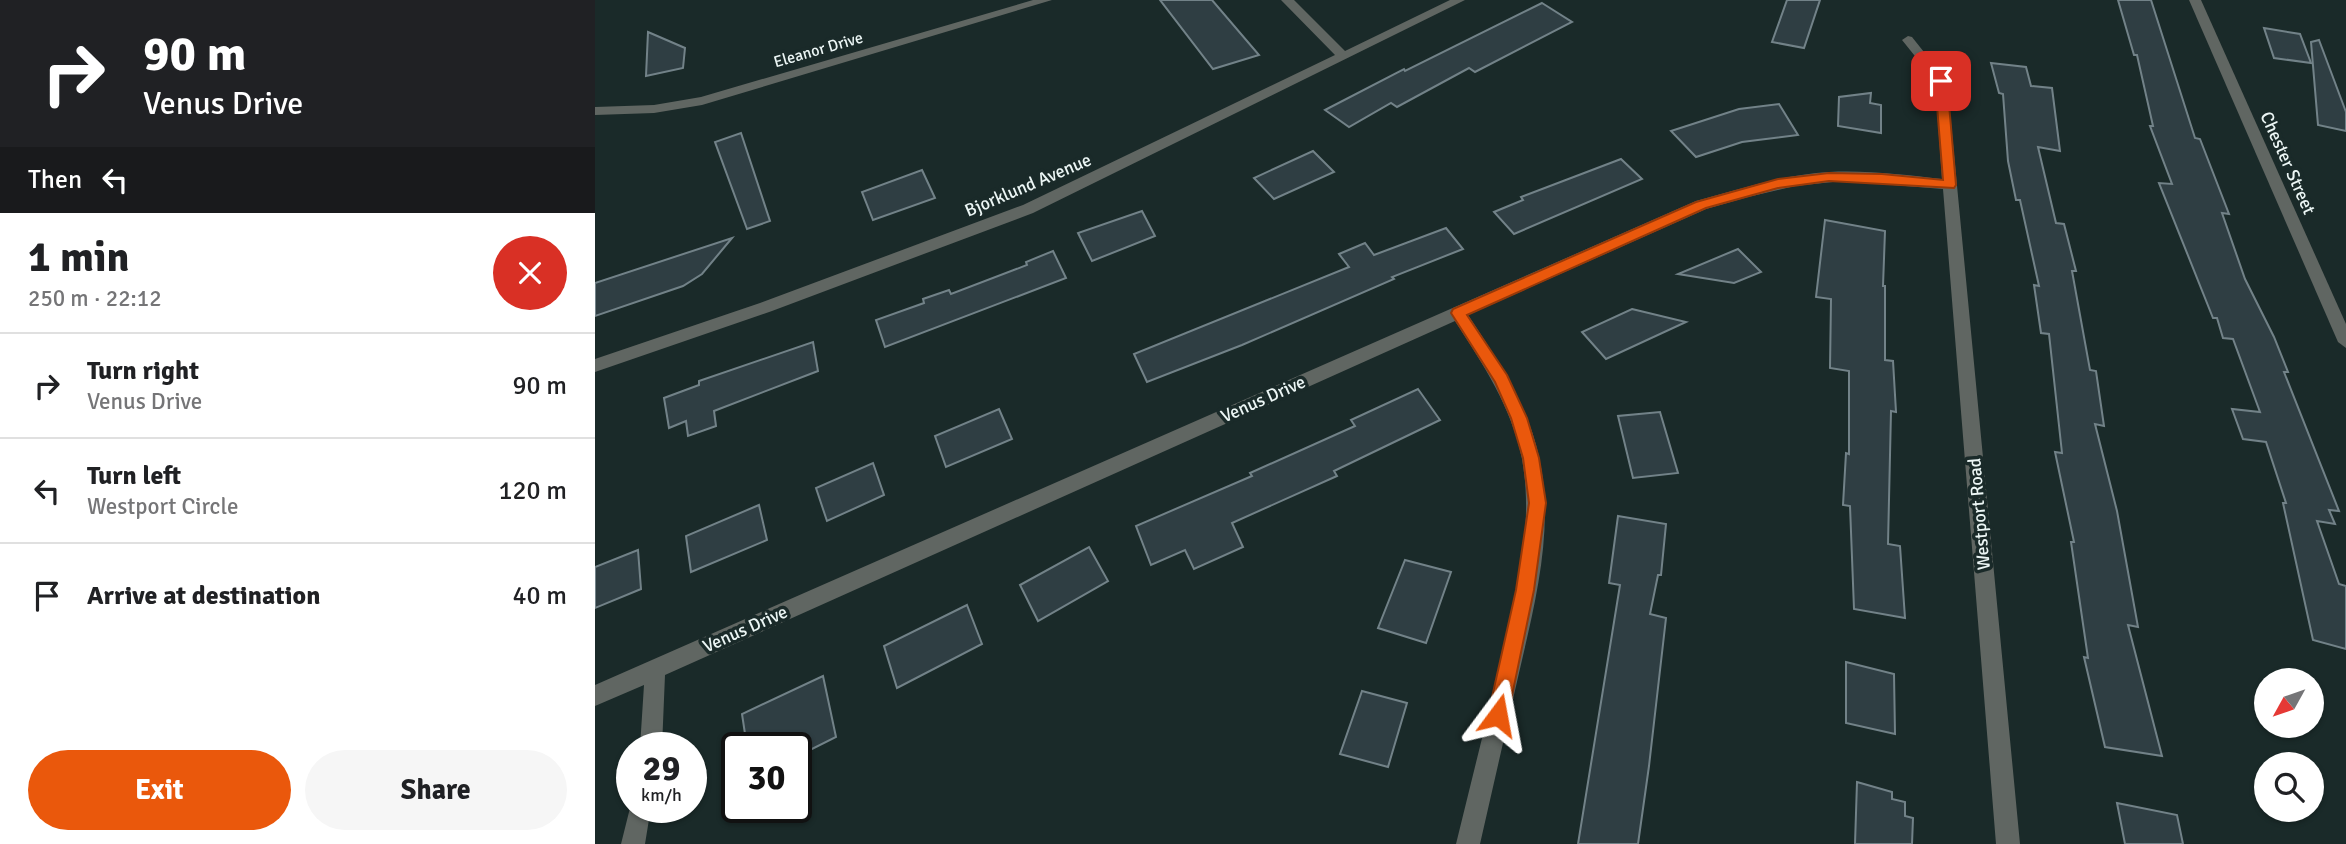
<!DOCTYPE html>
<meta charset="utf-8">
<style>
body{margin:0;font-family:Signika,sans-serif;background:#f6f6f6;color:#202124;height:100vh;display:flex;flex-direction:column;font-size:26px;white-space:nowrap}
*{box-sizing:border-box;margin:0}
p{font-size:23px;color:#757577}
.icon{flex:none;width:38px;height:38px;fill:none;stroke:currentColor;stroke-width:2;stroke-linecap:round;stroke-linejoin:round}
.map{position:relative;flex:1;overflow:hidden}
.panel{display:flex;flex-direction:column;background:#fff;width:595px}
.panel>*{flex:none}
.top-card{background:#202124;color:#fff;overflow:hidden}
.needle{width:46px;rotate:230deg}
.fabs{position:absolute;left:1659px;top:668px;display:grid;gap:14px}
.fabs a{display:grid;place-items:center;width:70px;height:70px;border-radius:50%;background:#fff;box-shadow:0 2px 5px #0004;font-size:35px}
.speed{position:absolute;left:21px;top:732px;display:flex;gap:14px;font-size:35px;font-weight:700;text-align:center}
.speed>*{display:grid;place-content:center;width:91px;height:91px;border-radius:50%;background:#fff;box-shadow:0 2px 5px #0004;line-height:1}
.speed small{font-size:18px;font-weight:400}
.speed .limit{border:4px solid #111;border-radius:10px;background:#fff;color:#111}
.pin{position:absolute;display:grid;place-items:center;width:60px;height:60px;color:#fff;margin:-30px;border-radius:14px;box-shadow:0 4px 10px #0006}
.me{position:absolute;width:77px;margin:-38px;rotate:13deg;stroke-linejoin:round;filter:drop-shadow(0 0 5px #0008)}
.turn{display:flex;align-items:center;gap:24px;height:147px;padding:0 28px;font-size:32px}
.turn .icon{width:91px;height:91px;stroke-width:2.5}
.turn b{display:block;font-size:49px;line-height:60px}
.then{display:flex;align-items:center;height:66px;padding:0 28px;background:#0003;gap:14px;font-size:26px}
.round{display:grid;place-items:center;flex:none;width:74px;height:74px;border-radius:37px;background:#f6f6f6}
.summary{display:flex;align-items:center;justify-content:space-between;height:119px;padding:0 28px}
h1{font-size:42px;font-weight:700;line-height:52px}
.primary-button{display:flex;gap:14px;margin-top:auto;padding:14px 28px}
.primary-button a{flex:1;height:80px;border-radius:42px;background:#ea580c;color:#fff;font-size:28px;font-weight:700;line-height:80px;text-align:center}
.primary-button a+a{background:#f6f6f6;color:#202124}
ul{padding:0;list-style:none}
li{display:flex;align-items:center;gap:21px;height:105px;padding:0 28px;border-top:2px solid #e0e0e0}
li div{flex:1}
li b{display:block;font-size:26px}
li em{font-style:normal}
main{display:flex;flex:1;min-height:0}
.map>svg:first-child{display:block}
</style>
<main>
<section class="panel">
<div class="top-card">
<div class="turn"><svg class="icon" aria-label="right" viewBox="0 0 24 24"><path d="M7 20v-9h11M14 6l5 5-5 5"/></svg><div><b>90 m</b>Venus Drive</div></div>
<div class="then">Then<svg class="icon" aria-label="left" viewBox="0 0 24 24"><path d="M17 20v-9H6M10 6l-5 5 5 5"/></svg></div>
</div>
<div class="summary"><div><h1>1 min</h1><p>250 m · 22:12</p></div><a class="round" style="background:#d93025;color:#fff"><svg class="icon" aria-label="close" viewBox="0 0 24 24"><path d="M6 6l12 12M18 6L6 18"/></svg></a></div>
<ul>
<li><svg class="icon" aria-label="right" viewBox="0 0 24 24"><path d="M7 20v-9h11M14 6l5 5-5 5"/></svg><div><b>Turn right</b><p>Venus Drive</p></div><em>90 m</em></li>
<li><svg class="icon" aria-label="left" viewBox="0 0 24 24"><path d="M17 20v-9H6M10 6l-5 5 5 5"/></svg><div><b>Turn left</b><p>Westport Circle</p></div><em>120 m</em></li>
<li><svg class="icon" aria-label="arrive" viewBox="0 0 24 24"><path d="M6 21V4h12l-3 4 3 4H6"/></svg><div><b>Arrive at destination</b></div><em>40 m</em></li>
</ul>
<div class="primary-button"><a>Exit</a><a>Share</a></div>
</section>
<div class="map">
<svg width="1751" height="844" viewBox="0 0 1751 844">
<rect width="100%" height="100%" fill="#1a2a29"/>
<g fill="#2f3e43" stroke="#728288" stroke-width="2">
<polygon points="565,0 617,0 664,55 618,69"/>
<polygon points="1192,0 1225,0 1209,48 1177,42"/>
<polygon points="1523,0 1556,0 1600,138 1605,139 1634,214 1627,213 1650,279 1679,337 1693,372 1689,372 1744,511 1734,510 1740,524 1722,521 1744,584 1751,586 1751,649 1718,640 1688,503 1691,503 1671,442 1648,439 1637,409 1665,412 1638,339 1628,338 1622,318 1618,318 1564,183 1577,184 1555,126 1558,126 1542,55 1539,55"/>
<polygon points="947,3 977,22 880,72 874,68 802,107 796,103 754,127 730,110 809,69 810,71"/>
<polygon points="1669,28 1705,34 1716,63 1679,58"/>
<polygon points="53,32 90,48 88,68 51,76"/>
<polygon points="1724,40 1751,112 1751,131 1723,125 1716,42"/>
<polygon points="1396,63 1431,67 1436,86 1457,88 1465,151 1443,147 1461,223 1469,224 1481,271 1477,271 1495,370 1501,371 1509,426 1500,424 1522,511 1543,627 1533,625 1567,756 1510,747 1489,657 1493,658 1476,542 1479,542 1460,452 1467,453 1454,334 1446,333 1439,285 1444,286 1425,200 1421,200 1413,161 1408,94 1404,93"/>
<polygon points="1276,93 1275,103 1286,105 1286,133 1243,126 1244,97"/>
<polygon points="1184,104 1203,135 1147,142 1101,157 1076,131 1144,109"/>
<polygon points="146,133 175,221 152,229 120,142"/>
<polygon points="718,151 739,172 679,199 659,178"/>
<polygon points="1026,159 1047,179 919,234 899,212 928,200 926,197"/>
<polygon points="327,170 340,198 278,220 267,192"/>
<polygon points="547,211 560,236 497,261 483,233"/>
<polygon points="1230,220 1290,231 1288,286 1290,286 1290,360 1298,361 1301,412 1296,411 1293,544 1305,546 1310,618 1259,609 1255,506 1248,505 1251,453 1254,454 1254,371 1235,368 1236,299 1221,297"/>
<polygon points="851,228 868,249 797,277 799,279 647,345 552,382 539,354 754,267 744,254 770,243 779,255"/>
<polygon points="137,238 107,274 88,286 0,316 0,283"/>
<polygon points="1143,249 1166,272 1139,283 1083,274"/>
<polygon points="458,251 471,278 290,347 281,320 329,303 328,299 354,290 356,294 432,265 431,262"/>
<polygon points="1037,309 1091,322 1011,359 987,332"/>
<polygon points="218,342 223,371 119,411 121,426 93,436 91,421 74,428 69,398 104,385 104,381"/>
<polygon points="823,389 845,420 739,471 742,476 637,523 648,547 599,569 590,550 556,565 541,526 657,476 655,473 760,426 756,420"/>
<polygon points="404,409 417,439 351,467 340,436"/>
<polygon points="1065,412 1083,473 1038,478 1023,416"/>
<polygon points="278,463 289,495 232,521 221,488"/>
<polygon points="164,505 172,540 96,572 91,536"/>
<polygon points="1023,516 1071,524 1066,575 1063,575 1055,614 1071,618 1054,766 1043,844 983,844 1025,585 1014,583"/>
<polygon points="494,547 513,581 443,621 425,585"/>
<polygon points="43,550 46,589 0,608 0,567"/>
<polygon points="810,560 856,572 831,643 783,628"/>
<polygon points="372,605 387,644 302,688 289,646"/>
<polygon points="1251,662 1299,674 1300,734 1251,723"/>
<polygon points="228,676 241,737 211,752 207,735 181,747 152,747 147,714"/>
<polygon points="767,691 812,703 793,767 745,754"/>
<polygon points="1262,782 1297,792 1297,799 1310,802 1310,816 1318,818 1317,844 1260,844"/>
<polygon points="1522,803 1582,815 1588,844 1530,844"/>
</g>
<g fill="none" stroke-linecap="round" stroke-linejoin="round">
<g fill="#606662" fill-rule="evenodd">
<polygon points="438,0 457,0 107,105 59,113 0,115 0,107 59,105 106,97"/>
<polygon points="686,0 699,0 750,51 855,0 870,0 438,213 177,311 0,372 0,359 165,303 428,205 740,55"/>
<polygon points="1594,0 1606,0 1751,324 1751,348 1743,342"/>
<path d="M1313 36 1317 37 1352 81 1425 844H1401L1348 189 1247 181 1200 186 1153 197 1111 209 873 315C902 359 933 405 944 457 960 528 940 603 924 673 911 730 898 787 885 844H861C875 787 889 730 903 674 919 604 940 530 927 459 917 408 888 364 860 321L70 675 67 747H45L49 685 0 706V685L1101 201C1144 189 1188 175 1234 172 1272 170 1310 175 1347 179L1340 81 1307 40Z"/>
<polygon points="37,800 37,807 56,807 50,844 26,844"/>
</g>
</g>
<polygon fill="#ea580c" stroke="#983908" stroke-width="2" points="1346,78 1352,81 1361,185 1359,188 1234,181 1183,188 1111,208 872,315 912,375 932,418 944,458 951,503 939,590 913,715 910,721 903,724 896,721 893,715 921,590 934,503 928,458 916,418 900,382 856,313 858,309 1101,202 1183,179 1234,173 1287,174 1348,180 1340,81"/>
<g text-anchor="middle" stroke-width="7" stroke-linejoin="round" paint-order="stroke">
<g font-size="16" fill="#ecf6f5" stroke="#1a2a29">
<text transform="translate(223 49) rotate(-16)" y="6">Eleanor Drive</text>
</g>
<g font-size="18" fill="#ecf6f5" stroke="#1a2a29">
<text transform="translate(1693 163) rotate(66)" y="6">Chester Street</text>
<text transform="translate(433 185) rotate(-23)" y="6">Bjorklund Avenue</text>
<text transform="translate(668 399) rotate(-24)" y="6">Venus Drive</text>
<text transform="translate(1384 514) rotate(-95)" y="6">Westport Road</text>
<text transform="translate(150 629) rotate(-24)" y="6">Venus Drive</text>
</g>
</g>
</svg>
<div class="fabs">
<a><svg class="needle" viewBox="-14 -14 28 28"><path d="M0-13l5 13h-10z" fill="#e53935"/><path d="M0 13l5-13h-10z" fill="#757577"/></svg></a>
<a><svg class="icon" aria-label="search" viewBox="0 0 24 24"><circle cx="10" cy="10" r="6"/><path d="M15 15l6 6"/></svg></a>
</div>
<div class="speed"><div>29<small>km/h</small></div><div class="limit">30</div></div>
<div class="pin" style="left:1346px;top:81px;background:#d93025"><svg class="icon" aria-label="arrive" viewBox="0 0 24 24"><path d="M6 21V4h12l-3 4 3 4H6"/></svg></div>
<svg class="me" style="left:903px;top:715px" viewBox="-20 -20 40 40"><path d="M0-17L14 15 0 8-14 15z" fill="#ea580c" stroke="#fff" stroke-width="4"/></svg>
</div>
</main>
